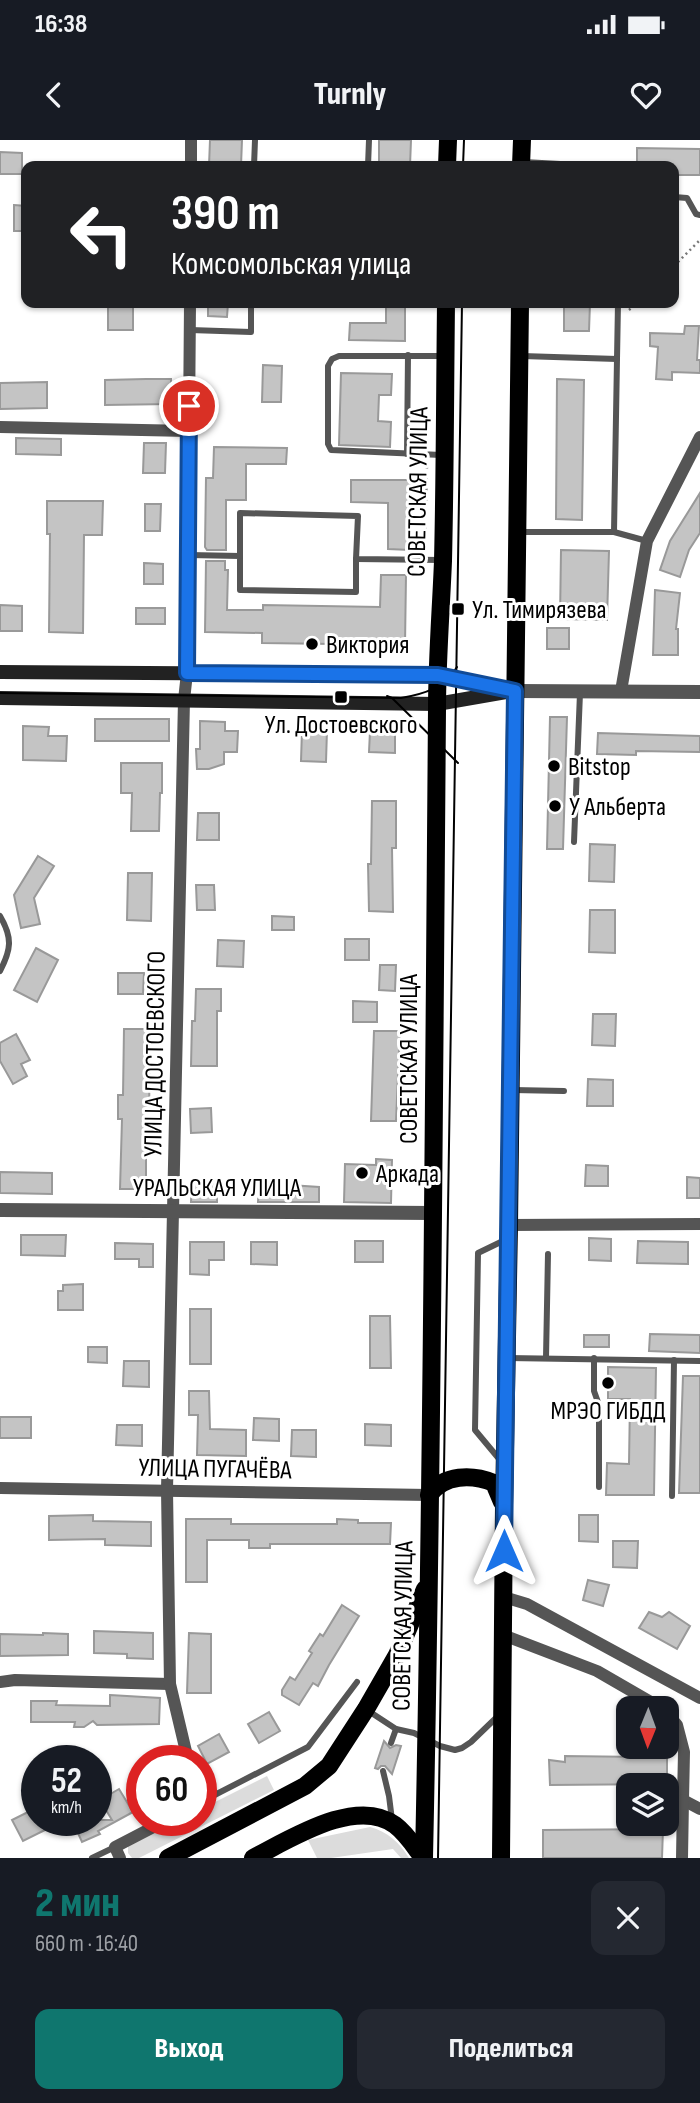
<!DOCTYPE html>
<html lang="ru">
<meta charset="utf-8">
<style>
body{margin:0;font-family:"Sofia Sans Condensed",sans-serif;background:#242831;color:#f1f3f6;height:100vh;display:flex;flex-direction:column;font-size:26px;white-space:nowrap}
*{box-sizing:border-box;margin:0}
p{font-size:23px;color:#9ea1a6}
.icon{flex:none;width:38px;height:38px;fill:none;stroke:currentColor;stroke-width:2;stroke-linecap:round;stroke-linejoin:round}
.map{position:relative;height:1718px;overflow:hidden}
.drawer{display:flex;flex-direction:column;background:#171b24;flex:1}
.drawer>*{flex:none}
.top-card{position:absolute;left:21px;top:21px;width:658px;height:147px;border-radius:14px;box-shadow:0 2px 5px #0004;background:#202124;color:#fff;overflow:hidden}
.needle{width:46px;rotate:181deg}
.controls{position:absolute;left:616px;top:1556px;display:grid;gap:14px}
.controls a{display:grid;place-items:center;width:63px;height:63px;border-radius:14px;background:#171b24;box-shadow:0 2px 5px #0004;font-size:35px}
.speed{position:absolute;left:21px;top:1605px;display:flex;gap:14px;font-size:35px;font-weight:700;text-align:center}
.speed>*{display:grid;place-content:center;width:91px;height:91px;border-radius:50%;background:#171b24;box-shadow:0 2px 5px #0004;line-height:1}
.speed small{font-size:18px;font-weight:400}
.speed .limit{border:10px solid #d22;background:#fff;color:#111}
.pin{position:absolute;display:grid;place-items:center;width:60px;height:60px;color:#fff;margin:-30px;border:4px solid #fff;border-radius:50%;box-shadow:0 2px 7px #0007}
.me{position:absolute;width:77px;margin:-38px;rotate:0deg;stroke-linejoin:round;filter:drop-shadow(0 0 5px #0008)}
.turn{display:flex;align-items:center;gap:24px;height:147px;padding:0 35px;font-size:32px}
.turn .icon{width:91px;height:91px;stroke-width:2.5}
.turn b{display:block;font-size:49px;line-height:60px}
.round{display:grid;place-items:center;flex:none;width:74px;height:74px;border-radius:14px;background:#242831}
.headline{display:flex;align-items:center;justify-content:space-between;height:119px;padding:0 35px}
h1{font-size:42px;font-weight:800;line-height:52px;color:#0f766e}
.action{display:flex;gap:14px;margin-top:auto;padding:14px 35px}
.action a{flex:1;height:80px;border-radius:14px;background:#0f766e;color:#fff;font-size:28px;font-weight:800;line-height:80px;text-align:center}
.action a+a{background:#242831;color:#f1f3f6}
.status{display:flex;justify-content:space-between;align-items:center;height:49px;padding:0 35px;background:#171b24;direction:ltr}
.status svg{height:19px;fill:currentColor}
header{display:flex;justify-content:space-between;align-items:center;height:91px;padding:0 35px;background:#171b24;font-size:32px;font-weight:800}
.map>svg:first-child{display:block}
</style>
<div class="status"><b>16:38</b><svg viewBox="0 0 49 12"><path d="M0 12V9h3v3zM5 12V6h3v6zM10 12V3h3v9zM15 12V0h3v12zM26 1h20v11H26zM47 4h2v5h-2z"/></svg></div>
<header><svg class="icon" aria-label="back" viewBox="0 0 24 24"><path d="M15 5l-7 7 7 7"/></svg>Turnly<svg class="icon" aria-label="heart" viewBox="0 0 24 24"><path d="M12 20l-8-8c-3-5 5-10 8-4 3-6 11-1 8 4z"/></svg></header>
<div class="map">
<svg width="700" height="1718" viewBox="0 0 700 1718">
<rect width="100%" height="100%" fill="#fff"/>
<g fill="#dcdcdc">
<polygon points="267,1636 274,1650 139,1718 132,1718 128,1713 128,1705 179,1680 201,1680 201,1669"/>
<path d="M370 1687C388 1692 399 1702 409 1718H401L393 1709 331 1718H317L308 1700Z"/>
</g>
<g fill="#c4c4c4" stroke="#999" stroke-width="2">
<polygon points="210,0 242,0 241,26 209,26"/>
<polygon points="379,0 411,0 410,26 379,26"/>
<polygon points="637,8 700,9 700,35 674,35 674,26 637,26"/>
<polygon points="0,12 22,13 22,34 0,34"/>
<polygon points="14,65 26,66 26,91 14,91"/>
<polygon points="208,163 228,163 227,177 208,176"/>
<polygon points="386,163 405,163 405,201 349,200 350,183 386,183"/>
<polygon points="564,163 590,163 589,191 564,191"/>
<polygon points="108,164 133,165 133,190 108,190"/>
<polygon points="685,186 699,186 697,220 700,220 700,233 672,232 672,240 656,239 658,207 650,206 650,193 684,194"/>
<polygon points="263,225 282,226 281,262 262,262"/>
<polygon points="341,233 392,234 391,255 379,255 378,281 391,282 390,307 339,305"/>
<polygon points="146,239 171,239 171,264 105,265 105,240"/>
<polygon points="557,239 584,240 582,380 556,379"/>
<polygon points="47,242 47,268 0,269 0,243"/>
<polygon points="16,298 61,299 61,315 16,314"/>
<polygon points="144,303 166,303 165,333 143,333"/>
<polygon points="214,307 287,308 286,324 246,324 246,360 226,360 226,410 207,410 205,407 206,338 213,338"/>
<polygon points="351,340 411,340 410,410 388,409 388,363 351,362"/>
<polygon points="700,353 700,393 689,410 680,437 660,430 670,401"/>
<polygon points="47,361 103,361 102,395 84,395 83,493 49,492 50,394 47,394"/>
<polygon points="145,364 161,364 160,391 145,391"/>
<polygon points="561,410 609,411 607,480 560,479"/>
<polygon points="206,421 225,421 225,430 228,430 227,470 263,470 263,465 380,467 381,435 406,435 405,505 262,503 262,493 205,492"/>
<polygon points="144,423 163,424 163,444 144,444"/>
<polygon points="655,450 680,453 676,489 678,489 678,515 653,515"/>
<polygon points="0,465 22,466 22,491 0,491"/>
<rect x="136" y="468" width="29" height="16"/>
<rect x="547" y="488" width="22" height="21"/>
<polygon points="550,577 567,577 563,709 547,709"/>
<rect x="95" y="579" width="74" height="22"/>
<polygon points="200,581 225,582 225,591 238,591 237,612 224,612 224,624 209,629 197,629 196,609 200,609"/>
<polygon points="23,586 49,587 48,596 67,596 66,621 23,620"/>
<polygon points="302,590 327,590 326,622 301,621"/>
<polygon points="370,591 395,592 395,613 369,612"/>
<polygon points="598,593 700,596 700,612 636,611 636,615 597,614"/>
<polygon points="121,623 162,623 162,653 160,653 159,691 131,691 132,653 121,653"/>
<polygon points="372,661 396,661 396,708 392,708 393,772 369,771 368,724 371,724"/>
<polygon points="198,673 219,673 219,700 197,700"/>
<polygon points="590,704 615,705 614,742 589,741"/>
<polygon points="38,716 54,726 34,758 40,784 21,788 14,755"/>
<polygon points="128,733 152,733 151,781 127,780"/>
<polygon points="196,745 214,745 215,770 197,770"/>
<polygon points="590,770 615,770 615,813 589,812"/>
<polygon points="272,776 294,777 294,790 272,790"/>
<rect x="345" y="799" width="24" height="21"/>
<polygon points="218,800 244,801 243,827 217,826"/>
<polygon points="36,808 58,820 37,862 14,850"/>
<polygon points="380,825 396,825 395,851 379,850"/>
<polygon points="118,833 144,833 143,854 118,854"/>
<polygon points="196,849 221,849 221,871 217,871 217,926 191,926 192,881 195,881"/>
<polygon points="353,861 377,862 377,882 353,882"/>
<polygon points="593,874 616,874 615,906 592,905"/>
<polygon points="124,889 150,889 149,979 146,979 146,1049 120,1049 122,979 118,979 118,955 123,955"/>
<polygon points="374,891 400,891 396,981 371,981"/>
<polygon points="16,894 30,920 21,924 27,936 13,944 0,921 0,903"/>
<polygon points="588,939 613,940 613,966 587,966"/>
<polygon points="211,968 212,992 191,993 190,969"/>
<polygon points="376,1019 392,1020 391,1063 344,1062 345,1024 376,1025"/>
<polygon points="586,1025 608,1026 608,1046 585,1046"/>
<polygon points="0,1032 52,1033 52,1054 0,1053"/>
<polygon points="687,1037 700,1038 700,1058 687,1058"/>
<polygon points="192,1040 217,1041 217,1062 191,1062"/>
<polygon points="259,1043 319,1047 319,1062 258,1062"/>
<polygon points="21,1095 66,1095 65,1116 21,1115"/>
<polygon points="589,1098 611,1099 611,1121 589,1120"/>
<rect x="355" y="1101" width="28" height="21"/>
<polygon points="638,1101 688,1102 688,1124 637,1123"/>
<polygon points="190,1102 224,1102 224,1120 209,1120 209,1135 190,1134"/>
<polygon points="251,1102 277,1102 277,1125 251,1124"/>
<polygon points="115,1103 153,1104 153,1127 139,1127 139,1119 115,1119"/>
<polygon points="83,1144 83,1170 58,1170 58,1151 63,1151 63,1145"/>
<rect x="190" y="1169" width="21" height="55"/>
<polygon points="370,1176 390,1176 391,1228 370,1228"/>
<polygon points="650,1194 700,1195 700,1213 649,1211"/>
<rect x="584" y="1195" width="25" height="12"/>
<polygon points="88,1207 107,1207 107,1223 88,1222"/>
<polygon points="124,1221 149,1221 149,1247 123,1246"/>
<polygon points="608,1227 656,1228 654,1355 606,1355 607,1323 629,1324 630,1259 608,1259"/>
<polygon points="683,1236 700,1236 700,1353 679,1353"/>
<polygon points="189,1251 209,1251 210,1289 246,1290 246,1316 197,1315 198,1275 189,1275"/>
<rect x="0" y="1277" width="31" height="21"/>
<polygon points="254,1278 279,1279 279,1301 253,1300"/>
<polygon points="365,1284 391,1285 391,1306 365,1305"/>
<polygon points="117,1285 142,1285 142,1306 116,1305"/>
<polygon points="292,1290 316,1290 316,1317 291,1316"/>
<polygon points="93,1375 93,1381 151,1382 151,1406 105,1405 105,1399 49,1400 49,1376"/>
<polygon points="579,1375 598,1375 598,1402 579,1401"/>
<polygon points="186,1379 231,1379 231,1384 337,1384 337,1379 358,1380 358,1383 391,1383 390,1404 270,1404 270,1408 249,1408 249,1400 207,1400 207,1442 186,1442"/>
<polygon points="613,1401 638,1401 637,1428 613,1427"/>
<polygon points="588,1440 609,1445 603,1466 583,1460"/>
<polygon points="342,1465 359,1476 329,1525 318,1546 313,1543 299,1565 282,1555 282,1550 290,1537 295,1540 312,1513 309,1511 320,1494 323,1496"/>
<polygon points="649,1472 662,1477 669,1472 690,1486 677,1509 639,1488"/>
<polygon points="94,1491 153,1493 153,1519 127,1518 127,1514 94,1513"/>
<polygon points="43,1493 68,1494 68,1515 0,1516 0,1494 43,1495"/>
<polygon points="189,1493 211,1494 211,1553 187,1553"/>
<polygon points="110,1555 160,1558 159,1584 97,1585 93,1581 84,1587 74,1587 75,1582 31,1582 31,1561 57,1561 56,1565 110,1566"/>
<polygon points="269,1572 280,1591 259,1603 248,1584"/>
<polygon points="219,1594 229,1612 207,1624 198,1606"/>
<polygon points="384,1601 390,1608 396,1605 401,1606 392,1634 385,1626 381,1626 378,1629 375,1628"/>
<polygon points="642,1613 667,1613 667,1644 550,1645 549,1620 565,1622 565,1616 642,1617"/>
<polygon points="119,1649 133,1672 98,1691 100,1694 82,1702 72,1680 112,1680 100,1660"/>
<polygon points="34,1669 37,1680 40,1680 45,1690 23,1701 12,1680"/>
<polygon points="663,1689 662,1718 543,1718 543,1690"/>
</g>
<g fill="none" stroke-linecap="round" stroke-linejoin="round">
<g stroke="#777" stroke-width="2.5" stroke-dasharray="2 3.5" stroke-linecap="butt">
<polyline points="674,126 700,100"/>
<polyline points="629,170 637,163"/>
<polyline points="427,303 427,282"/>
<polyline points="425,411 427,324"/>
</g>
<g stroke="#555" stroke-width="6">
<polyline points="523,22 598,26"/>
<polyline points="254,26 255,0"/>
<polyline points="368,26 369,0"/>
<polyline points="674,57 687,58 696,74 700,75"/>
<polyline points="190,190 251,192 251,163"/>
<polyline points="522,216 617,219 618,163"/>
<polyline points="407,314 408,215"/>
<polyline points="441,315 331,310 328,304 328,226 332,219 339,216 443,216"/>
<polyline points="520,392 614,392 647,401"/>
<polyline points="614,392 617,219"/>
<polyline points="189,415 240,416 240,450 356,452 356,419"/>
<polyline points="240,416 240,373 358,376 356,419 441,420"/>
<polyline points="574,702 580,553"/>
<path d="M0 776C13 798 11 810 0 831"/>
<polyline points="513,950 564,951"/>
<polyline points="508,1218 700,1221"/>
<polyline points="546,1218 548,1114"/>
<polyline points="594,1218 594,1251 599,1265 599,1347"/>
<polyline points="500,1320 475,1290 478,1113 507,1099"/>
<polyline points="672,1356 674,1220"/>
<polyline points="367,1570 396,1589 414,1593 440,1606 455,1610 462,1608 471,1602 498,1576"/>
<polyline points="391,1603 396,1589"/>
<polyline points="383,1631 389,1656 392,1680"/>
<polyline points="201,1662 308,1607 357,1542"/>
<polyline points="92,1718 115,1707"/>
</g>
<g stroke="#555" stroke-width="12">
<polyline points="191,26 191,0"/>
<polyline points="0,287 189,291"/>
<polyline points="621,551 647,401 700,297"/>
<polyline points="509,1085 700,1084"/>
<polyline points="0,1348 429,1355"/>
<polyline points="504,1457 527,1464 700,1558"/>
<polyline points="503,1495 597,1531 661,1568"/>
<polyline points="0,1542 15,1540 170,1544"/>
<polyline points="667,1573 677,1585 684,1612 683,1660 700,1669"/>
<polyline points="188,1620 170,1544 167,1350 184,560 187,533 190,163"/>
<polyline points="120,1718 115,1707 167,1680"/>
<polyline points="682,1718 683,1660"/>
</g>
<g stroke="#555" stroke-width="14">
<polyline points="515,551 700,552"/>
<polyline points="0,1070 433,1073"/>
</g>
<g stroke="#222" stroke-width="14">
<polyline points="0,532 438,535 515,551"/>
<polyline points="0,558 437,564 506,552"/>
</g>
<g stroke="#000" stroke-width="18">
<polyline points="447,26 448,0"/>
<polyline points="521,26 522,0"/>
<path d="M429 1355C444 1334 472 1334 494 1343L502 1362"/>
<polyline points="168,1718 305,1646 329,1626 366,1569 397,1515 425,1449"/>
<path d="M253 1718C289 1700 356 1656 395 1685 407 1694 414 1706 423 1718"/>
<path d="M424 1718C432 1335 434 952 437 569 437 520 441 470 443 421 445 335 445 249 446 163"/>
<polyline points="501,1718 504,1365 509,1085 520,163"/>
</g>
<g stroke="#000" stroke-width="2">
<polyline points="463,26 464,0"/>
<path d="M0 553 401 558C424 554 445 548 457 527"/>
<polyline points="387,556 392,558 458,623"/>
<polyline points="438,1718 462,163"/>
</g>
</g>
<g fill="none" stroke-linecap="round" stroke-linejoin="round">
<defs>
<polyline id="route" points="189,266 187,533 438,535 515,551 504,1411"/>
</defs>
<use href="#route" stroke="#114b97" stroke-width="18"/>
<use href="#route" stroke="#1a73e8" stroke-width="12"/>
</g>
<g fill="#000" stroke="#fff" stroke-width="2.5">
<rect x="451" y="462" width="14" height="14" rx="3.5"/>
<circle cx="312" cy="504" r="7"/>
<rect x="334" y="550" width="14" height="14" rx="3.5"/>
<circle cx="554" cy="626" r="7"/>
<circle cx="555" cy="666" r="7"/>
<circle cx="362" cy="1033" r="7"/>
<circle cx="608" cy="1243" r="7"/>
</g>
<g text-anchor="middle" stroke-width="6" stroke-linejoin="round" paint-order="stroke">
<g font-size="26" fill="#000" stroke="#fff">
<text transform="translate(417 352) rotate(-89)" y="9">СОВЕТСКАЯ УЛИЦА</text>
<text transform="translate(154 914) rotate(-89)" y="9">УЛИЦА ДОСТОЕВСКОГО</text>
<text transform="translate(408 919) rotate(-90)" y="9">СОВЕТСКАЯ УЛИЦА</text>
<text x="217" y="1056">УРАЛЬСКАЯ УЛИЦА</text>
<text transform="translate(215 1328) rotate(1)" y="9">УЛИЦА ПУГАЧЁВА</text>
<text transform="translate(402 1486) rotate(-89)" y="9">СОВЕТСКАЯ УЛИЦА</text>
</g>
<g font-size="26" fill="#000" stroke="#fff" text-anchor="start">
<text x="472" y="478">Ул. Тимирязева</text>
<text x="326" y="513">Виктория</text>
<text x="341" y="593" text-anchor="middle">Ул. Достоевского</text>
<text x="568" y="635">Bitstop</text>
<text x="569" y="675">У Альберта</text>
<text x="376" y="1042">Аркада</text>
<text x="608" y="1279" text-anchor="middle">МРЭО ГИБДД</text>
</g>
</g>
</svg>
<div class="controls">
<a><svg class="needle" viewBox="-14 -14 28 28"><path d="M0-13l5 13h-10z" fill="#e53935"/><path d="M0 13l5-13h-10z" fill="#9ea1a6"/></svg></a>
<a><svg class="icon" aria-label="layers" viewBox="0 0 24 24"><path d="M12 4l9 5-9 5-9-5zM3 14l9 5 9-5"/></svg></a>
</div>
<div class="speed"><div>52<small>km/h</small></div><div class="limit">60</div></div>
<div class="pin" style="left:189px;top:266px;background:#d93025"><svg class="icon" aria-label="arrive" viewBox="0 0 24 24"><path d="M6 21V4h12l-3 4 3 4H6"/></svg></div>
<svg class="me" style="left:504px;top:1411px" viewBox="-20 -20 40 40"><path d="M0-17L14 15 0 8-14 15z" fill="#1a73e8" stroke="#fff" stroke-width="4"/></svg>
<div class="top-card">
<div class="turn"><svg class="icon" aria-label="left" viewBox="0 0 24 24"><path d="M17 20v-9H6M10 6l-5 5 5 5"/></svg><div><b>390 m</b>Комсомольская улица</div></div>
</div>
</div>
<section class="drawer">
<div class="headline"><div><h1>2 мин</h1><p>660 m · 16:40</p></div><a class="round"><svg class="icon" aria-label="close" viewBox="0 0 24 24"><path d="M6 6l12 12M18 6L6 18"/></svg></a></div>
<div class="action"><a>Выход</a><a>Поделиться</a></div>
</section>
